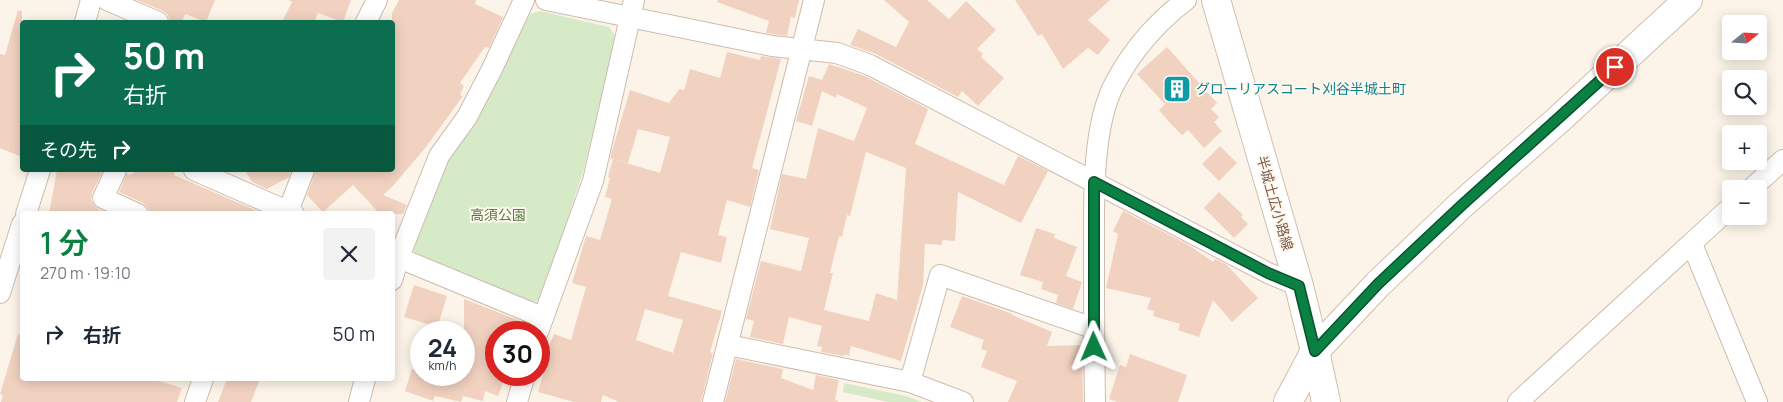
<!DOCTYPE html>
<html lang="ja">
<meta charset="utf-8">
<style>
body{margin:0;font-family:Manrope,"Noto Sans JP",sans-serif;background:#f2f2f3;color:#1f2937;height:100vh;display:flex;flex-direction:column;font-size:19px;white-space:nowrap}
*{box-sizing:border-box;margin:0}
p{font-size:16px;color:#747a83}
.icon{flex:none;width:28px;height:28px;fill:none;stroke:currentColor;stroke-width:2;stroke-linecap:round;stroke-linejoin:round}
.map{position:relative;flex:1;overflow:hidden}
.sheet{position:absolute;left:20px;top:211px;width:375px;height:170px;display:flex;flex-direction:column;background:#fff;border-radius:5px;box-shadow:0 2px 12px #0003}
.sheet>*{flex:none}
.guide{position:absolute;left:20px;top:20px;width:375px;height:152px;border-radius:5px;box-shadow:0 2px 12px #0003;background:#0b6e4f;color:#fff;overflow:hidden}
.needle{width:32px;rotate:72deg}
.tools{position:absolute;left:1722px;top:15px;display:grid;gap:10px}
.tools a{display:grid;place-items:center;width:45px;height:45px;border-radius:5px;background:#fff;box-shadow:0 2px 12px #0003;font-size:25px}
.speed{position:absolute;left:410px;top:321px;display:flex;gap:10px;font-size:25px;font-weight:700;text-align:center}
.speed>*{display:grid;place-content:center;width:65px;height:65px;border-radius:50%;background:#fff;box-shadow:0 2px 12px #0003;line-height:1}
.speed small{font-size:12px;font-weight:400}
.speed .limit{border:8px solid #d22;background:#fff;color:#111}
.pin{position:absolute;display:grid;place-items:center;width:42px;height:42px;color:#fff;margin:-21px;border:2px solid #fff;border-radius:50%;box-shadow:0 1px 5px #0007}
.me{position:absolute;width:55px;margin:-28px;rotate:359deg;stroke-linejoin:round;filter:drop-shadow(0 0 4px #0008)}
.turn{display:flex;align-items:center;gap:18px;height:105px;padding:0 20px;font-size:22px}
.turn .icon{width:65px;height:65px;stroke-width:2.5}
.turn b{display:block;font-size:35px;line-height:42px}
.then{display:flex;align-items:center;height:48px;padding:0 20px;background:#0003;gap:10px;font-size:19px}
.round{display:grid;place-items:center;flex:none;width:52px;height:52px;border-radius:5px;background:#f2f2f3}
.summary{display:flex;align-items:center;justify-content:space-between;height:85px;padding:0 20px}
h1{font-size:30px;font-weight:600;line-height:38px;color:#0b8043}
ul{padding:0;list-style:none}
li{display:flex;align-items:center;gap:15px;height:75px;padding:0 20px}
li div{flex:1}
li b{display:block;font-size:19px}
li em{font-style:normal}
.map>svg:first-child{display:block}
</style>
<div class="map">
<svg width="1783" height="402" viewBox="0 0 1783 402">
<rect width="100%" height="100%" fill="#fcf4e8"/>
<g fill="#d6eac7">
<polygon points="540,11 609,27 616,37 583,172 541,299 532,303 415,255 413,244 448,159 497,79 530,14"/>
<polygon points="844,383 906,396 922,402 888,402 843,392"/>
</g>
<g fill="#f1d2c0" fill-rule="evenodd">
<polygon points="137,0 215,0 206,22 185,14 182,22 170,22 168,15 163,11"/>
<polygon points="289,0 351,0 343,22 318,13 314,22 282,22 292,2"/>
<polygon points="399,0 476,0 475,4 503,17 489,48 485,47 460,83 464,86 460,95 463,96 426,147 392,187 383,195 407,205 403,214 380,214 353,185 323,212 307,195 316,170 392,170 392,13"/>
<polygon points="718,0 799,0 795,18 791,17 787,36 766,33 769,21 717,2"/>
<polygon points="884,0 927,0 949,19 966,1 996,30 977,49 983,54 981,57 1004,78 978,106 962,91 958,97 876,54 850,45 858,29 896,47 909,22"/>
<polygon points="1015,0 1110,0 1088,20 1110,40 1098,55 1088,48 1063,69 1042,34 1038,36"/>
<polygon points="18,10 22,11 22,157 0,148 0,54 5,55"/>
<polygon points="1167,47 1217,103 1211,109 1219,117 1214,122 1222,131 1204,148 1188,130 1182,135 1170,123 1159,110 1165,104 1137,74"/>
<path d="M727 52 760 60 761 56 781 59 752 168 759 170 750 207 727 200 718 235 727 237 721 263 681 252 668 296 722 311 710 352 713 353 701 402H619L603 395 601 402H574L538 392 550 352 547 351 554 334 571 340 586 287 572 283 586 236 600 240 612 199 605 197 610 178 608 177 613 159 660 173 670 137 638 129 628 163 610 158 630 90 669 103 679 89 684 90 690 69 720 78ZM645 309 683 320 673 353 636 340Z"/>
<path d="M829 64 865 76 928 109 915 144 1004 185 1018 156 1048 171 1021 223 958 192 955 241 942 240V245L925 244 923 285 901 361 851 346 849 356 845 354 844 356 821 352 822 347 817 346 822 326 789 317 783 344 750 337 754 321 746 319 761 261 801 271 809 238 770 229 782 174 806 179 818 128 854 141 867 108 837 94 836 98 822 91 812 126 796 121 809 76 822 80ZM866 152 906 168 897 300 876 293 869 321 824 310 833 273H830L839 236 842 237 847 215 850 216Z"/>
<polygon points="1220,146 1237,163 1219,181 1202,164"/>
<polygon points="57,170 103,170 92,193 91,200 94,205 98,209 109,214 49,214"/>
<polygon points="138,170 175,170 174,175 264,214 150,214 148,208 143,203 119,192 127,173 130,175"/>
<polygon points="245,170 291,170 289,177 267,189 252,182"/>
<polygon points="1219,192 1243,215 1241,217 1248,224 1234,238 1204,208"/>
<polygon points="1123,211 1187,244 1213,262 1215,259 1227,265 1258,298 1232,322 1213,300 1199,337 1178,330 1180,324 1153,316 1154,311 1147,309 1151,298 1106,288 1118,234 1113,231"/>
<polygon points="1036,228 1055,234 1054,238 1077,247 1066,276 1082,282 1073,309 1056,303 1058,295 1041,289 1043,282 1020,275"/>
<polygon points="414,285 447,296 438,325 431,325 404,317"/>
<polygon points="962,296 1013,314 1012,315 1052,332 1047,346 1082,345 1083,402 1008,402 1017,381 981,367 987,351 981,349 984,340 950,327"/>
<polygon points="464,299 528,324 526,332 496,332 496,377 504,380 498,396 485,391 483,401 463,396 461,402 435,396 433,401 405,391 412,369 421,372 421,375 429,375 453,383 455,375 464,375"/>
<polygon points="18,334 22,335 22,379 152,379 182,388 177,402 1,402 3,395 0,394"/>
<polygon points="1130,354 1187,375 1178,402 1118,402 1109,399 1120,365 1126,367"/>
<polygon points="736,359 783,369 781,378 813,390 816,375 839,380 835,399 839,402 725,402"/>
<polygon points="227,379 260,379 251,402 218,402"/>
</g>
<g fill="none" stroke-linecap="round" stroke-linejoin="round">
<defs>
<g id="street">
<polyline points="107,0 158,22"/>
<polyline points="546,0 772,46 837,53 870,65 1268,273 1299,286"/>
<polyline points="85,22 91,0"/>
<polyline points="366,22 377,0"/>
<polyline points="116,170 103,198 138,214"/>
<polyline points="194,170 294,214"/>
<polyline points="1751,189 1783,160"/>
<polyline points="26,214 40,170"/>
<polyline points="287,214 304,170"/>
<polyline points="1692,244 1757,402"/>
<polyline points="392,255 542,317"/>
<polyline points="392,280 399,257 439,156 467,117 492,69 524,0"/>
<polyline points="0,293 22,224"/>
<polyline points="538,332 593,181 634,0"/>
<polyline points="728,345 910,382 963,402"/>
<polyline points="910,382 940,275 1093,328"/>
<polyline points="195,402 203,379"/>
<polyline points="359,402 365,379"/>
<polyline points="517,402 525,375"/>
<polyline points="713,402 814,0"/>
<path d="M1095 402C1094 350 1094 299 1094 247 1094 199 1092 125 1115 83 1132 51 1157 22 1186 0"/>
<polyline points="1518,402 1731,207"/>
</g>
<g id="secondary">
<polyline points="1216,0 1299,286 1315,351 1288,402"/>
<polyline points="1326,402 1315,351 1378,284 1461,205 1557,121 1688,0"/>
</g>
</defs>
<use href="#street" stroke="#cebbae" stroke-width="22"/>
<use href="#secondary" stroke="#d3bdae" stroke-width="30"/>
<use href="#street" stroke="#fff" stroke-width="20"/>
<use href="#secondary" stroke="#fff" stroke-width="28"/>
</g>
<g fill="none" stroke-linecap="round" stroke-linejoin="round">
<defs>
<polyline id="route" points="1094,347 1094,182 1268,273 1299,286 1315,351 1378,284 1462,205 1615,67"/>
</defs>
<use href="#route" stroke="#07532c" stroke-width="12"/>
<use href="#route" stroke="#0b8043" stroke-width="9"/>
</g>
<defs>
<symbol id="building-square" viewBox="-11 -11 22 22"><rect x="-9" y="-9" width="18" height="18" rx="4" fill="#0f9aa8" stroke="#fff8ef"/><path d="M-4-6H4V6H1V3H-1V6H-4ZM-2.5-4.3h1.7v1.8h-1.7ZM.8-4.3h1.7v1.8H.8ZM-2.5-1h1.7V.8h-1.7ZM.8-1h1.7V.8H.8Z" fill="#fff"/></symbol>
</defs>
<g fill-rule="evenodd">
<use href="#building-square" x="1161" y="73" width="32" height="32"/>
</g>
<g text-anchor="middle" stroke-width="4" stroke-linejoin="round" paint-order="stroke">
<g font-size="14" fill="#0d838f" stroke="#fff8ef" text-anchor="start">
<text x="1196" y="94">グローリアスコート刈谷半城土町</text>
</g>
<g font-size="14" fill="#765a4c" stroke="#fff8ef">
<text transform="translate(1275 203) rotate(74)" y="5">半城土広小路線</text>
</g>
<g font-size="14" fill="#567c44" stroke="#fff8ef">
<text x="498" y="220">高須公園</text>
</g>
</g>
</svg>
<div class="tools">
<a><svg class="needle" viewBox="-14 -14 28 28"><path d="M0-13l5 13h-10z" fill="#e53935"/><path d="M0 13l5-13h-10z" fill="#747a83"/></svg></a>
<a><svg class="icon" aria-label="search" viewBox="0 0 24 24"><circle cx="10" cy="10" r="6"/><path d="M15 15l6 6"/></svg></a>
<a>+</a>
<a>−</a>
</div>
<div class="speed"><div>24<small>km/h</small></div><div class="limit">30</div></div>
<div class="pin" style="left:1615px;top:67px;background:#d93025"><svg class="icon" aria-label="arrive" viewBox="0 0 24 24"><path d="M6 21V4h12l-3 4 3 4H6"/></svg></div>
<svg class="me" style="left:1094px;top:347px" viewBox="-20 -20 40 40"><path d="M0-17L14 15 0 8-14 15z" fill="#0b8043" stroke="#fff" stroke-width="4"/></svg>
<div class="guide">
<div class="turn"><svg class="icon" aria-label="right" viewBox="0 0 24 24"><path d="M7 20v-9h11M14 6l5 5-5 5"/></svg><div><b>50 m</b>右折</div></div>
<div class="then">その先<svg class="icon" aria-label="right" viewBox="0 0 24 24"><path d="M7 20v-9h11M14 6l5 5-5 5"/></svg></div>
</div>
<section class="sheet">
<div class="summary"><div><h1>1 分</h1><p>270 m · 19:10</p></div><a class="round"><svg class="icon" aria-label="close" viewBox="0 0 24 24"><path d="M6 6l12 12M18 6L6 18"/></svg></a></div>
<ul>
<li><svg class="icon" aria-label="right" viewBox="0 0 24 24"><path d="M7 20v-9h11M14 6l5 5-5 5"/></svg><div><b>右折</b></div><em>50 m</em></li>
</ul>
</section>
</div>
